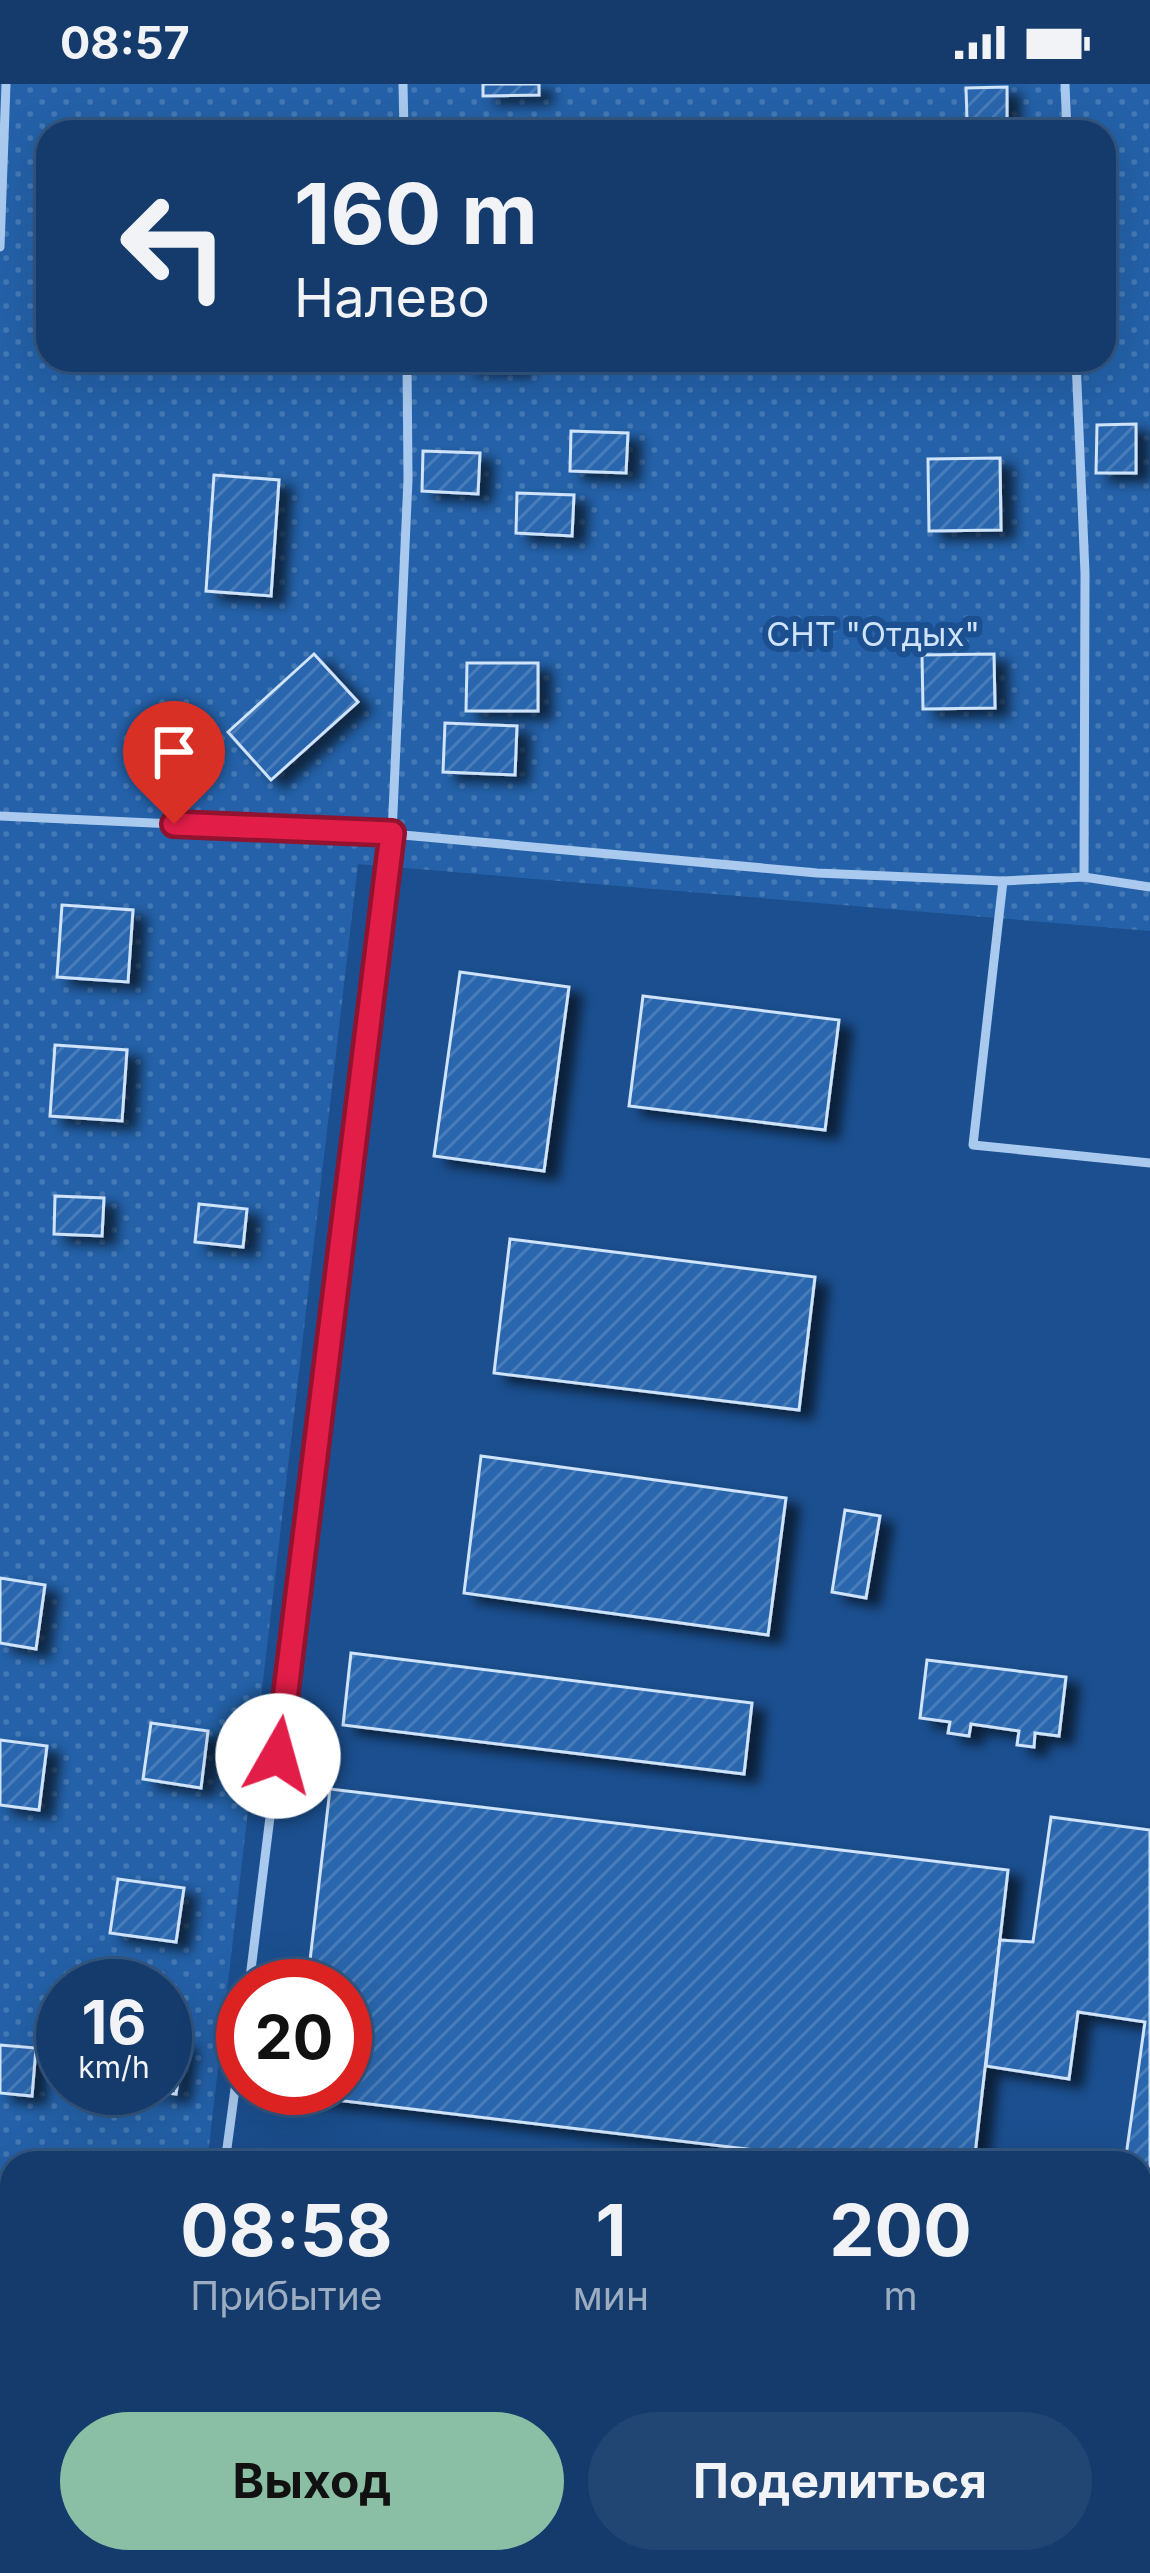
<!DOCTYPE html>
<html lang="ru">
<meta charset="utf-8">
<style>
body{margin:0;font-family:Inter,sans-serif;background:#214673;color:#f1f3f6;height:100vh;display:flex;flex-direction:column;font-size:45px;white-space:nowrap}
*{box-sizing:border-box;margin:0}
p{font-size:39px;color:#9dadc1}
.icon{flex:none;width:66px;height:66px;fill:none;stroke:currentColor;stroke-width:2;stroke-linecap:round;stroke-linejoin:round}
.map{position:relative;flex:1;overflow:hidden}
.sheet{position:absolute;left:0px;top:2067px;width:1152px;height:423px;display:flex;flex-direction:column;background:#143b6b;border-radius:36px 36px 0 0;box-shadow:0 12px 48px #0002,0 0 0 3px #33557e}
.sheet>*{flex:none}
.banner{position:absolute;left:36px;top:36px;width:1080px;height:252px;border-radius:36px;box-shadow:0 12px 48px #0002,0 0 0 3px #33557e;background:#143b6b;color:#f1f3f6;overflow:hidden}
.speed{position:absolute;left:36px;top:1875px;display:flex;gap:24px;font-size:60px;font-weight:700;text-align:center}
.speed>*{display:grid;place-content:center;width:156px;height:156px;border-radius:50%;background:#143b6b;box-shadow:0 12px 48px #0002,0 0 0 3px #33557e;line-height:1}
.speed small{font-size:30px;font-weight:400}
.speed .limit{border:18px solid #d22;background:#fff;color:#111}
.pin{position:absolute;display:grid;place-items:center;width:102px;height:102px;color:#fff;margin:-123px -51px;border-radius:50% 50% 50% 0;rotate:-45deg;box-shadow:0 0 12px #0007}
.pin .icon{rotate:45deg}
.me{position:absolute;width:132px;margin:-66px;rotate:7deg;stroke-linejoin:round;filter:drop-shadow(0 0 9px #0008)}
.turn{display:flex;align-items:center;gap:42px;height:252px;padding:0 60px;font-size:54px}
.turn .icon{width:156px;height:156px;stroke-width:2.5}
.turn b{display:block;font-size:84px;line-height:102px}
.eta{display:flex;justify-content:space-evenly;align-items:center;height:204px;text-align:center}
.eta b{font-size:72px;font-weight:700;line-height:84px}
.primary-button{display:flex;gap:24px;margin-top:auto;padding:24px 60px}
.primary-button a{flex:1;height:138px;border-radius:72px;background:#8abfa5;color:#111;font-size:48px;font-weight:700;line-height:138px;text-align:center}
.primary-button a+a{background:#214673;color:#f1f3f6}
.status{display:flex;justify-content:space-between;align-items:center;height:84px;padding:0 60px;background:#143b6b;direction:ltr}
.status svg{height:33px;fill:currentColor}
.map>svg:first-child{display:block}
</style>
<div class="status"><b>08:57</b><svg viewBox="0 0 49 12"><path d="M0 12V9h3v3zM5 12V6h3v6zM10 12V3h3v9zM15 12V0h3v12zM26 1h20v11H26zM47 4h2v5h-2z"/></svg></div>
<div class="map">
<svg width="1150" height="2489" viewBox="0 0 1150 2489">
<defs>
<pattern id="garden-dots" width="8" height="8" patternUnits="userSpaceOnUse" patternTransform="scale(3)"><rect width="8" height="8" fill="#2461a8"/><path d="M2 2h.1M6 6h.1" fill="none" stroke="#4579b5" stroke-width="1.8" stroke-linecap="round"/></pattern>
<pattern id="building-hatch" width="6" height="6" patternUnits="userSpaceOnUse" patternTransform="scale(3)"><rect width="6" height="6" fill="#2a66ad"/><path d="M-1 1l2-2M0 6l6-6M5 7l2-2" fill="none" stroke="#4a7db9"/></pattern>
<filter id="shadow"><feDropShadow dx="13" dy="8" stdDeviation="6" flood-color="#0009"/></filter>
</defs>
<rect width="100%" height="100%" fill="#1b4f8f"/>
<path fill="url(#garden-dots)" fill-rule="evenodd" d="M0 0H1150V847L358 780 207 2079H12V2149L0 2148ZM48 48H1104V276H48ZM63 1902H165V2004H63Z"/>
<g fill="url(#building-hatch)" stroke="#cfe3fa" stroke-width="3" filter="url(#shadow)">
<polygon points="483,0 539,0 539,11 483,12"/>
<polygon points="1007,3 1007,35 967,36 966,4"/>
<polygon points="463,276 519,276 519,284 463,282"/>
<polygon points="1136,340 1136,389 1096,389 1097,341"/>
<polygon points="571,347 628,349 626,389 570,387"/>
<polygon points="423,367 480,369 478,410 422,407"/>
<polygon points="1000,374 1001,446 929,447 928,375"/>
<polygon points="214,391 279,396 271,512 206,507"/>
<polygon points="517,409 574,411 572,452 516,449"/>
<polygon points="314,570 358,618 271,696 228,648"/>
<polygon points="994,570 995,624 923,625 922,571"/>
<polygon points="467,579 538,579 538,627 466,627"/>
<polygon points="445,639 517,642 515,691 443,688"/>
<polygon points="62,821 133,826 128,898 57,893"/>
<polygon points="460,888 569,903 544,1087 434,1072"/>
<polygon points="643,912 839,936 825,1046 629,1022"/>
<polygon points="55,961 127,966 122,1037 50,1032"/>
<polygon points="55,1112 104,1114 102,1152 54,1150"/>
<polygon points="199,1120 247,1125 243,1163 195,1158"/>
<polygon points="510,1155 815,1193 799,1326 494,1289"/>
<polygon points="481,1372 786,1414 768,1551 464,1509"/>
<polygon points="845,1426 880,1432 866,1514 832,1508"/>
<polygon points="0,1494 45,1501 36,1565 0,1559"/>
<polygon points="351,1569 752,1619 744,1690 343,1641"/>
<polygon points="927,1576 1066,1593 1059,1652 1035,1649 1034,1663 1017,1661 1019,1647 971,1640 969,1652 948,1649 950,1638 920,1634"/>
<polygon points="151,1639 208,1647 201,1704 143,1695"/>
<polygon points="0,1656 47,1662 39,1726 0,1721"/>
<polygon points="330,1705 1008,1786 974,2079 864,2079 294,2011 295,2004 345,2004 345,1902 307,1902"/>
<polygon points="1051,1733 1150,1746 1150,2143 1140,2141 1140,2079 1125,2079 1145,1938 1078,1928 1069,1995 986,1982 1000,1856 1033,1858"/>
<polygon points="118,1795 184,1804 176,1858 110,1849"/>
<polygon points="165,1955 184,1957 176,2010 131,2004 165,2004"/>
<polygon points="0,1961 36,1964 32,2012 0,2009"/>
<polygon points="1150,2233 1150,2330 1140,2328 1140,2294"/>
<polygon points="439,2478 576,2478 575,2489 437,2489"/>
<polygon points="576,2478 633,2478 632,2489 575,2489"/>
</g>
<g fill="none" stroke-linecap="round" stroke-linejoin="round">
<g stroke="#a9c9ee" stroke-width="9">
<polyline points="403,0 404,48"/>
<polyline points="1065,0 1067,48"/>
<polyline points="0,163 6,0"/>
<polyline points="1076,276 1085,489 1084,793"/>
<polyline points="0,732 392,750 817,789 1003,797 1084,793 1150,803"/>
<polyline points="1003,797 973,1061 1150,1079"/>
<polyline points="249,1902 392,750 408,396 407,276"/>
<polyline points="225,2079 243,1946"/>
<polyline points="0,2169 12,2170"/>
<polyline points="1140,2191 1150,2192"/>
</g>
</g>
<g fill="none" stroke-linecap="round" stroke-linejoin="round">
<defs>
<polyline id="route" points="174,740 392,749 278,1672"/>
</defs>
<use href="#route" stroke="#92132f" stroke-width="30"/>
<use href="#route" stroke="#e11d48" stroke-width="21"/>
</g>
<g text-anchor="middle" stroke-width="12" stroke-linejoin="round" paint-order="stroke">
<g font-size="33" fill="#cfe3fa" stroke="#1b4f8f">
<text x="873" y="562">СНТ "Отдых"</text>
</g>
</g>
</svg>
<div class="speed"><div>16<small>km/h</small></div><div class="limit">20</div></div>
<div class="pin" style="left:174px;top:740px;background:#d93025"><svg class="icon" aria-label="arrive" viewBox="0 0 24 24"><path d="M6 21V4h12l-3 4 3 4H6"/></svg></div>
<svg class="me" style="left:278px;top:1672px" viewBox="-20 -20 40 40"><circle r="19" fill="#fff"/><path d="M0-13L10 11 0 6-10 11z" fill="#e11d48"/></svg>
<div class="banner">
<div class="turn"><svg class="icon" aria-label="left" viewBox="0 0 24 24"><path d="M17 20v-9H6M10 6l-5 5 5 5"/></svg><div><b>160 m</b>Налево</div></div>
</div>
<section class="sheet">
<div class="eta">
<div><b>08:58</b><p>Прибытие</p></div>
<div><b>1</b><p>мин</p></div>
<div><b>200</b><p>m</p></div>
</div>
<div class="primary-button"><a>Выход</a><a>Поделиться</a></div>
</section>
</div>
